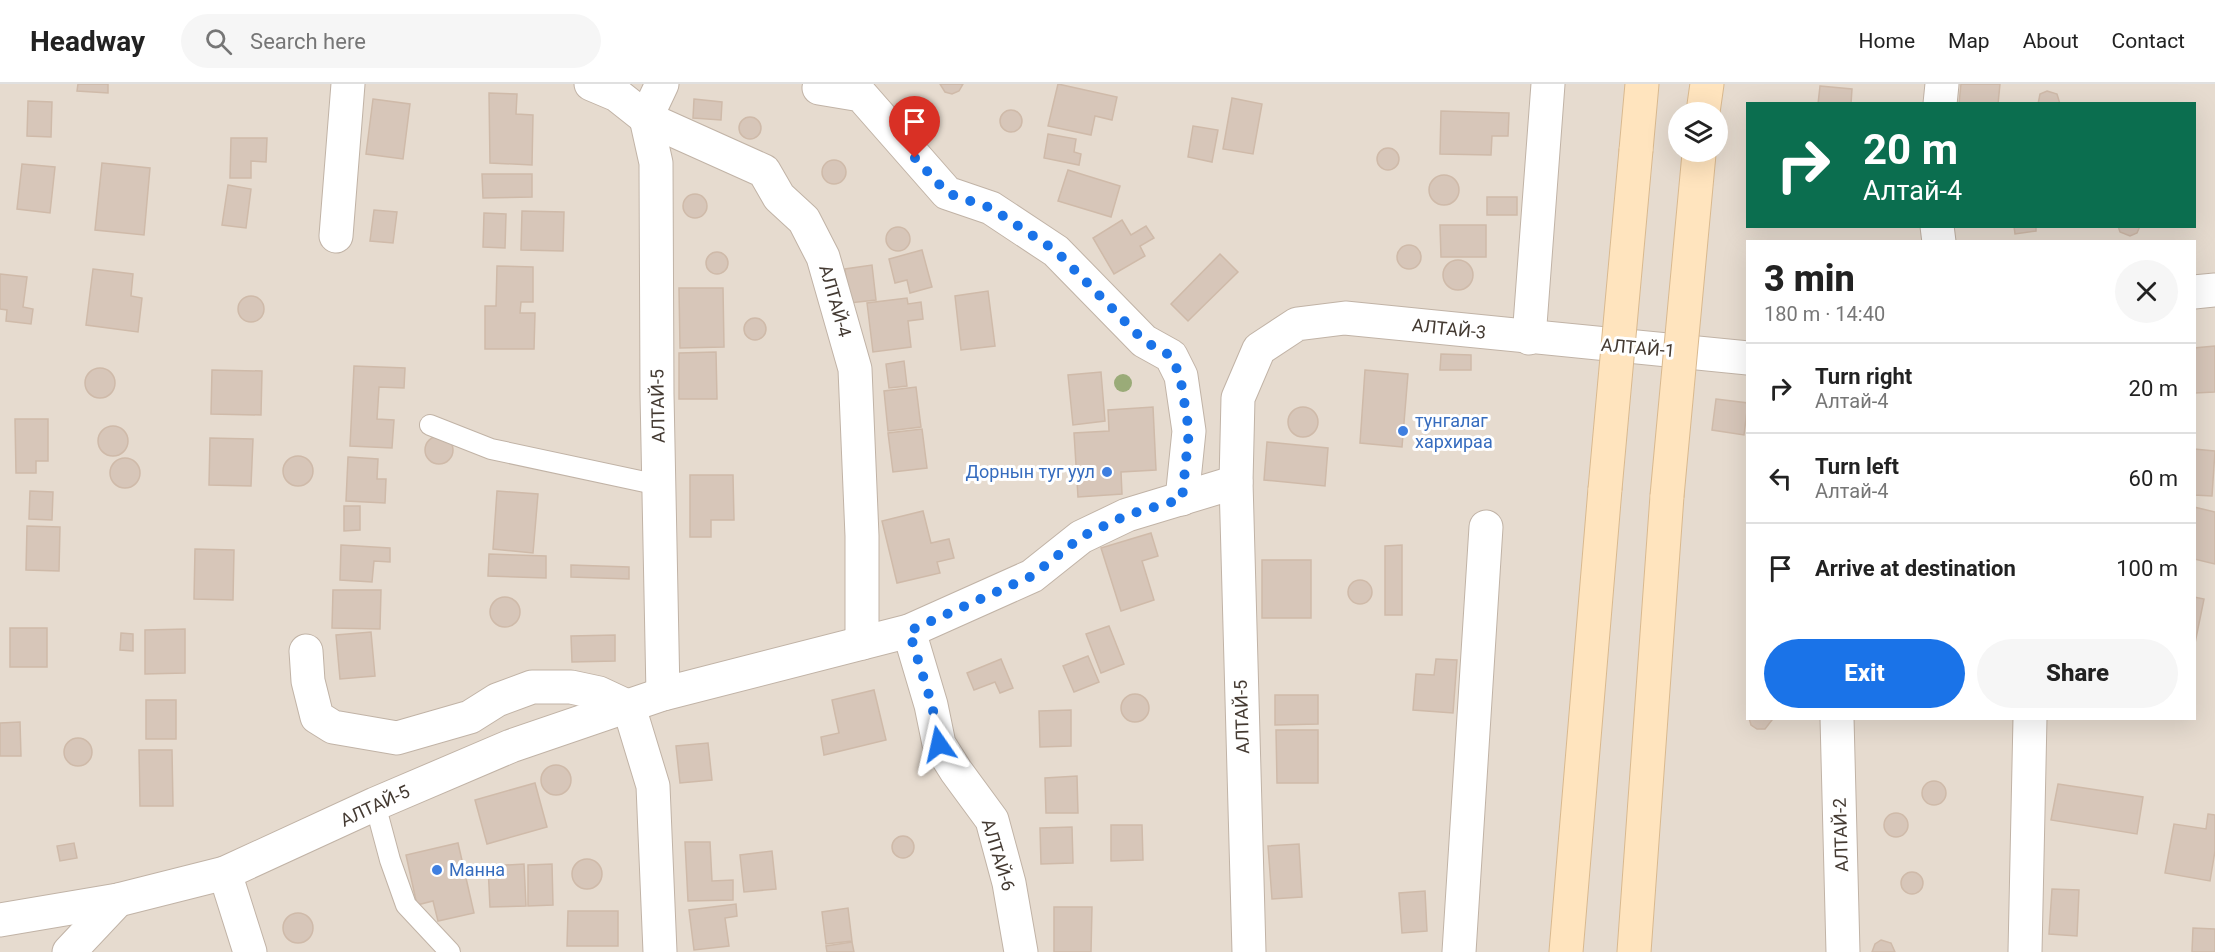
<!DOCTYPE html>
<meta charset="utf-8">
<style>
body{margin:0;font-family:Roboto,sans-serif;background:#f6f6f6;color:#222;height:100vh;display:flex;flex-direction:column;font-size:22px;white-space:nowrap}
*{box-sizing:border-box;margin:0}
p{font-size:20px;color:#767676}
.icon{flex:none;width:33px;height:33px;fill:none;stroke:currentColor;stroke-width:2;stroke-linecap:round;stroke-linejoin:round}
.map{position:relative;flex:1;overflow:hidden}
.drawer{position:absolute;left:1746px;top:156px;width:450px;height:480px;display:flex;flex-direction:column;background:#fff;border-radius:0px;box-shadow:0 6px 24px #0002}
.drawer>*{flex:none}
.banner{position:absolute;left:1746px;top:18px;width:450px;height:126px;border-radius:0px;box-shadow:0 6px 24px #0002;background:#0b6e4f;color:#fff;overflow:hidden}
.controls{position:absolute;left:1668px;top:18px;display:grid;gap:12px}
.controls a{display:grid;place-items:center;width:60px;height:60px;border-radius:50%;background:#fff;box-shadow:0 6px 24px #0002;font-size:30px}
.pin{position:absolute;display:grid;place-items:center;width:51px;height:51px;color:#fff;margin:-62px -26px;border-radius:50% 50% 50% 0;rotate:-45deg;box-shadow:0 0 6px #0007}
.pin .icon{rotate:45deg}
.me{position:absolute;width:66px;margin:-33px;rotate:349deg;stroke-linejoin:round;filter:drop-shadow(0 0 4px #0008)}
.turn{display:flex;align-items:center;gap:21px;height:126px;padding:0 18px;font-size:27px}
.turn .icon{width:78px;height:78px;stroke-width:2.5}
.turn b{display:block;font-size:42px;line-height:51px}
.round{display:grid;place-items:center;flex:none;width:63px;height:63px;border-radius:32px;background:#f6f6f6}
.summary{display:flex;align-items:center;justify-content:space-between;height:102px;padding:0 18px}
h1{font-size:36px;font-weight:800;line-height:45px}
.cta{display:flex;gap:12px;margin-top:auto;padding:12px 18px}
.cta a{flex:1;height:69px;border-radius:36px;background:#1a73e8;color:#fff;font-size:24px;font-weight:800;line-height:69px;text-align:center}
.cta a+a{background:#f6f6f6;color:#222}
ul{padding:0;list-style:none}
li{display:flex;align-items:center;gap:18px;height:90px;padding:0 18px;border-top:2px solid #e0e0e0}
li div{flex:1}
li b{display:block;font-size:22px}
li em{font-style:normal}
header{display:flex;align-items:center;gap:36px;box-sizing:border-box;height:84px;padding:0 30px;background:#fff;border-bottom:2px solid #e0e0e0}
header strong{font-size:28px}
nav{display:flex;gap:33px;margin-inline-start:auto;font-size:21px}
.search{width:420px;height:54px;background:#f6f6f6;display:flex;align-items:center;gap:15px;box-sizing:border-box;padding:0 21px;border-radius:33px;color:#767676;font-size:22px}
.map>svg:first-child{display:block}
</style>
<header>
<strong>Headway</strong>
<div class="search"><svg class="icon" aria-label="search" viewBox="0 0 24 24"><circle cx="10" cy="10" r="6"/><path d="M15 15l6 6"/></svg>Search here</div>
<nav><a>Home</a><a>Map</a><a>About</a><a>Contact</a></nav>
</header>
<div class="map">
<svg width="2215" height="868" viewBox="0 0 2215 868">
<rect width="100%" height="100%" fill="#f2eae1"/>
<path fill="#e6dbcf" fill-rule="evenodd" d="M0 0H2215V868H0ZM1748 20H2194V142H1748ZM1678 28H1718V68H1678ZM1748 158H2194V634H1748Z"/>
<g fill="#d7c6b9" stroke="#cfbaa9" stroke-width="1.5">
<polygon points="78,0 108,0 108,9 77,7"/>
<polygon points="940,0 963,0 959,7 952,10 945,8"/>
<polygon points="1058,0 1117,13 1112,36 1095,32 1091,51 1048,42"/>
<polygon points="1961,0 2000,0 1998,20 1959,20"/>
<polygon points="1820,2 1852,5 1851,20 1818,20"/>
<polygon points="2047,7 2057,10 2060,20 2038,20 2040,10"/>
<polygon points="489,9 517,10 516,30 533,31 532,81 490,79"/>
<polygon points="1232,14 1262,20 1253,70 1223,65"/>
<polygon points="373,15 410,20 403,75 366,70"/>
<polygon points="694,15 722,18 721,36 693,34"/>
<polygon points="28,17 52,18 51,53 27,52"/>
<circle cx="1011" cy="37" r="11"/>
<polygon points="1441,27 1509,29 1508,52 1492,52 1491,71 1440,70"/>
<circle cx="750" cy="44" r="11"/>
<polygon points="1193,42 1218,46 1212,78 1188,73"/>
<polygon points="1048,50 1076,55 1074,68 1081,70 1079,81 1044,74"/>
<polygon points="231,54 267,54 266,78 251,77 251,94 230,94"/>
<circle cx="1388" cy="75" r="11"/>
<circle cx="834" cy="88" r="12"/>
<polygon points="102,79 150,84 144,151 95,146"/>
<polygon points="22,80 55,83 50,129 17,125"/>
<polygon points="1068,86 1120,102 1111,133 1058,117"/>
<polygon points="482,90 532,90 532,113 483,114"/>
<circle cx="1444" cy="106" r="15"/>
<polygon points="228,101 251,105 246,144 222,141"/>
<circle cx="695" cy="122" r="12"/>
<rect x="1487" y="113" width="30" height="18"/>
<polygon points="374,126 397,128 393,159 370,157"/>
<polygon points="522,127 564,128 563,167 521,166"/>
<polygon points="484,129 506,130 505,164 483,163"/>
<polygon points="1122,136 1131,151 1146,142 1154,154 1140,162 1145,172 1114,190 1093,154"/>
<polygon points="1440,141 1486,141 1486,173 1441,173"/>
<polygon points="2014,142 2036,142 2036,147 2015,150"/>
<polygon points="2118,142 2140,142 2137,149 2130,152 2120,148"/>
<circle cx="898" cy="155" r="12"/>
<circle cx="1409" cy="173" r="12"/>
<polygon points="922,166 932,203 910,209 907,196 895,199 889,175"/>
<circle cx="717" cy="179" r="11"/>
<polygon points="1220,170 1238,188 1188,237 1171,220"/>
<circle cx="1458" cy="191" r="15"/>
<polygon points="872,181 876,216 849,219 845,185"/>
<polygon points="497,182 533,183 533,218 521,218 520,229 535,229 534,265 485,265 485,222 496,222"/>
<polygon points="93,185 133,190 131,212 142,214 138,248 86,241"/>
<polygon points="0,190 27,193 23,223 33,225 31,240 6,237 7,226 0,225"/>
<polygon points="679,204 723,204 724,263 680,264"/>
<polygon points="988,207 995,262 961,266 955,212"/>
<circle cx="251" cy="225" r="13"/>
<polygon points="907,214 908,220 921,218 923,235 908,237 911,263 873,268 867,219"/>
<circle cx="755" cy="245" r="11"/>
<polygon points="2215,262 2215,308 2195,309 2194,264"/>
<polygon points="716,268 717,315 679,315 679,269"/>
<polygon points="1441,270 1471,271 1471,286 1440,286"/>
<polygon points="904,277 907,302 889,304 886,280"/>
<polygon points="354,282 405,284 404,304 379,303 377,335 394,336 392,364 350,362"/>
<circle cx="100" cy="299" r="15"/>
<polygon points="212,286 262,287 261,331 211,330"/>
<polygon points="1365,286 1408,290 1402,363 1360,359"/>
<polygon points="1101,288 1105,337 1073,341 1068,291"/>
<polygon points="916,303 921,343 888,347 884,307"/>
<polygon points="1716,315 1748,319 1744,351 1712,346"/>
<polygon points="1153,323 1156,386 1121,388 1122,410 1078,413 1074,349 1109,347 1108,326"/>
<circle cx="1303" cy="338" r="15"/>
<polygon points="15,335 48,335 48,377 36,377 36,389 16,389"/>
<circle cx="113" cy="357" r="15"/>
<polygon points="922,345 927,384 893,388 888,349"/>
<circle cx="439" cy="366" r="14"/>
<polygon points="210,354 253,355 251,402 209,401"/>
<polygon points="1267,358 1328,364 1325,402 1264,396"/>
<polygon points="2194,365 2215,367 2212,412 2194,411"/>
<circle cx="298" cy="387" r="15"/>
<polygon points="348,373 378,375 377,395 386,395 385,419 346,417"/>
<circle cx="125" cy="389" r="15"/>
<polygon points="690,391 733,391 734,436 711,436 711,453 690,453"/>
<polygon points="30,407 53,408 52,436 29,435"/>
<polygon points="497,407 538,410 533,469 493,465"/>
<polygon points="344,422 360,422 360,446 344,447"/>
<polygon points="2194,423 2215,428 2215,480 2194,475"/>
<polygon points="923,427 931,459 949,455 954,474 937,478 940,489 897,499 882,437"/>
<polygon points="27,442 60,443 59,487 26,486"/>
<polygon points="1151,449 1158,472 1142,477 1154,516 1121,527 1101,464"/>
<polygon points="341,461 390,464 390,478 374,477 372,498 340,496"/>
<polygon points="1402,461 1402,531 1385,531 1385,462"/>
<polygon points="195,465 234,466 233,516 194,515"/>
<polygon points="489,470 546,472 546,494 488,492"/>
<rect x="1262" y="476" width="49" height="58"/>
<polygon points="571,481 629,483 629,495 571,493"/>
<circle cx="1360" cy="508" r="12"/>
<polygon points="333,506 381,506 380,545 332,544"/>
<polygon points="2194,513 2204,515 2194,564"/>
<circle cx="505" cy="528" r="15"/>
<polygon points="1109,542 1124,580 1101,589 1086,550"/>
<rect x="10" y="544" width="37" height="39"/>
<polygon points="185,545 185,589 145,590 145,546"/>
<polygon points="371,548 375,592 340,595 336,551"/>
<polygon points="121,549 133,550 133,567 120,566"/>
<polygon points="615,551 615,577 572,578 571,552"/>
<polygon points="1088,572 1099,598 1074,608 1063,582"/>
<polygon points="1001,575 1013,604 1000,609 995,598 974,606 967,589"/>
<polygon points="1436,575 1457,576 1453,629 1413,626 1416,590 1434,591"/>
<polygon points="874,606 886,656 824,671 821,653 839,649 832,616"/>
<circle cx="1135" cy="624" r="14"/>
<polygon points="1275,611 1318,611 1318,640 1275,641"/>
<rect x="146" y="616" width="30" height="39"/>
<polygon points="1071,626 1071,662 1040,663 1039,627"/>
<polygon points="1749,634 1772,634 1772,636 1765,645 1757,645 1751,641"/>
<polygon points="20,638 21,672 0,672 0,639"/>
<polygon points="1276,646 1318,646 1318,699 1277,699"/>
<circle cx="78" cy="668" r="14"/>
<polygon points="708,659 712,696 680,699 676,662"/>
<polygon points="139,666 172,666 173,722 140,722"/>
<circle cx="556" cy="696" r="15"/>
<polygon points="1077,692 1078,729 1046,729 1045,694"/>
<circle cx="1934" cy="709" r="12"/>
<polygon points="535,699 547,743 487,760 475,716"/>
<polygon points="2058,700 2143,713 2137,750 2051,736"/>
<circle cx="1896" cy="741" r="12"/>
<polygon points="2208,730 2215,731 2215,767 2210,797 2165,789 2174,740 2206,745"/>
<polygon points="1111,741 1142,741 1143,776 1111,777"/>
<polygon points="1072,743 1073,779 1041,780 1040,744"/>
<circle cx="903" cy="763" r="11"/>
<polygon points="685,758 710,758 712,797 733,796 733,816 688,817"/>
<polygon points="74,759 77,774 60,777 57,762"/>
<polygon points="458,759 474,829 438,837 433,817 417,821 406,771"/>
<polygon points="1299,760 1302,813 1272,815 1268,762"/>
<polygon points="772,767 776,805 744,808 740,771"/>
<circle cx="587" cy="790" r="15"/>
<polygon points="524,780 526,822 490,823 488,782"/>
<polygon points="552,780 553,821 528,822 528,781"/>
<circle cx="1912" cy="799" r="11"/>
<polygon points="2052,805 2079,806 2077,852 2049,850"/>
<polygon points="1425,807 1427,847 1402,849 1399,809"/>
<polygon points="736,820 737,832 725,834 729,862 694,866 689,826"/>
<polygon points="1054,823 1092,823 1091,868 1054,868"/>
<polygon points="848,824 852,857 826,860 822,828"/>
<polygon points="568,827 618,827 618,862 567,862"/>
<circle cx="298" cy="844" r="15"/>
<polygon points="2193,844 2215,845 2215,868 2192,868"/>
<polygon points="1881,856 1891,859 1895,868 1872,868 1875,860"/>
<polygon points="852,858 854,868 827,868 826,862"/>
</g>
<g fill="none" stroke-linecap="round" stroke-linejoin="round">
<defs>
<g id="service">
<polyline points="430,341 491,365 659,401"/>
<polyline points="375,720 390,776 406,821 450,868"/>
</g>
<g id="minor">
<polyline points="591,0 617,11 646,34 764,87 779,113 804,136 823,173 855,285 862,452 862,559"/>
<polyline points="819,4 861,11 947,109 991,124 1056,167 1144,257 1171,272 1181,292 1189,347 1182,415"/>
<polyline points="1940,20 1942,0"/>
<polyline points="646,34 656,79 657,310 663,610"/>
<polyline points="646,34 662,0"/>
<polyline points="1937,142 1939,158"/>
<polyline points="336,152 348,0"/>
<polyline points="2194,208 2215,206"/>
<polyline points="1529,254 1548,0"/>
<polyline points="909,547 931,621 939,660 956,687 992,736 1009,799 1021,868"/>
<polyline points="306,567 308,597 317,633 333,643 397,654 470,633 497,616 532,603 571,603 599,609 629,623 653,702 660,868"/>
<polyline points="1837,634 1843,868"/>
<polyline points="225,789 250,868"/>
<polyline points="0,836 118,816 225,789 375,720 511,662 663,610 909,547 1032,492 1081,453 1127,431 1236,398"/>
<polyline points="69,868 118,816"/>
<polyline points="1249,868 1236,398 1238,314 1259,265 1297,240 1345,234 1748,274"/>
<polyline points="1459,868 1486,443"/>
<polyline points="2025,868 2030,634"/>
</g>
<g id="secondary">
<polyline points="1703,28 1707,0"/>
<polyline points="1636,66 1642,0"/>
<polyline points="1566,868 1605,405"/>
<polyline points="1634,868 1667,412"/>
</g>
</defs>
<use href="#service" stroke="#c1b3a6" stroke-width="22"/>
<use href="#minor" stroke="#c1b3a6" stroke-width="35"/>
<use href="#secondary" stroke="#d9b98f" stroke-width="35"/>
<use href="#service" stroke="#fff" stroke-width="20"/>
<use href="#minor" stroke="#fff" stroke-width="33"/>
<use href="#secondary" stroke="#ffe4be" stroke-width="33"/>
<defs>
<g id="secondary-bridge">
<polyline points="1605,405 1636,66"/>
<polyline points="1667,412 1699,70"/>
</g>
</defs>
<use href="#secondary-bridge" stroke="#d9b98f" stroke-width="35" stroke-linecap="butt"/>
<use href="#secondary-bridge" stroke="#ffe4be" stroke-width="33"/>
</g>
<circle fill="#9aab78" cx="1123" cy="299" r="9"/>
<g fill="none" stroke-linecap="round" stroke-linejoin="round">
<polyline stroke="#1a73e8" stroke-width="10" stroke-dasharray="0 18" points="915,74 947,109 991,124 1056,167 1144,257 1171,272 1180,292 1189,347 1182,415 1127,431 1081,453 1032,492 909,547 932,621 939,660"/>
</g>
<g fill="#3f7fe0" stroke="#fff" stroke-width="2">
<circle cx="1403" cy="347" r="6"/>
<circle cx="1107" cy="388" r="6"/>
<circle cx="437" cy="786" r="6"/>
</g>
<g text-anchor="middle" stroke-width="6" stroke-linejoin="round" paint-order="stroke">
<g font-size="18" fill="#443a32" stroke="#fff">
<text transform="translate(835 217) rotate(74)" y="6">АЛТАЙ-4</text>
<text transform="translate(1449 245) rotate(6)" y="6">АЛТАЙ-3</text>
<text transform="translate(1638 264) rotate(5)" y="6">АЛТАЙ-1</text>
<text transform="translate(658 322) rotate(-91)" y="6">АЛТАЙ-5</text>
<text transform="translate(1242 633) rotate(-92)" y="6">АЛТАЙ-5</text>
<text transform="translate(375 722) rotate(-25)" y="6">АЛТАЙ-5</text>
<text transform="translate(1841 751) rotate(-92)" y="6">АЛТАЙ-2</text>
<text transform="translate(998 771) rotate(73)" y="6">АЛТАЙ-6</text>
</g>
<g font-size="18" fill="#366cbe" stroke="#fff" text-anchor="start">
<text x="1415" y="343">тунгалаг<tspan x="1415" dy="21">хархираа</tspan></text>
<text x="1095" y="394" text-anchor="end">Дорнын туг уул</text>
<text x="449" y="792">Манна</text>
</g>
</g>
</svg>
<div class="controls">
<a><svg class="icon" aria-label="layers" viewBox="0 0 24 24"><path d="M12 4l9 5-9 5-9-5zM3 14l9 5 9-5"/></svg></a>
</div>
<div class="pin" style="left:915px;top:74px;background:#d93025"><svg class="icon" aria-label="arrive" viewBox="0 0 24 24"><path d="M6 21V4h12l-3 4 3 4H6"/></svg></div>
<svg class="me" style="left:939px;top:660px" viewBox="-20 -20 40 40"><path d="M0-17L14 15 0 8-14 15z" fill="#1a73e8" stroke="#fff" stroke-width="4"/></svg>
<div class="banner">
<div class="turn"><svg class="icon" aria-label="right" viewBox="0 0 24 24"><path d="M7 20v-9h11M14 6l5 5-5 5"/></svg><div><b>20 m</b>Алтай-4</div></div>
</div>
<section class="drawer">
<div class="summary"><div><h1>3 min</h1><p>180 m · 14:40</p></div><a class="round"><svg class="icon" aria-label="close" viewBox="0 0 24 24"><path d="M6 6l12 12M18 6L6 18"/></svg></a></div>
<ul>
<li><svg class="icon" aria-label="right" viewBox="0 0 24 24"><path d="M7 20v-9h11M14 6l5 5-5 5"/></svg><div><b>Turn right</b><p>Алтай-4</p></div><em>20 m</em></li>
<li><svg class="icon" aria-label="left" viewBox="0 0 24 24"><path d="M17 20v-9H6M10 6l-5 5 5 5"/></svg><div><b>Turn left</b><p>Алтай-4</p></div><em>60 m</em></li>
<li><svg class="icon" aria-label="arrive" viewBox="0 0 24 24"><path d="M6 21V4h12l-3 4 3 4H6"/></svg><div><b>Arrive at destination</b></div><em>100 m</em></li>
</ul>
<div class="cta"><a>Exit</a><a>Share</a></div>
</section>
</div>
